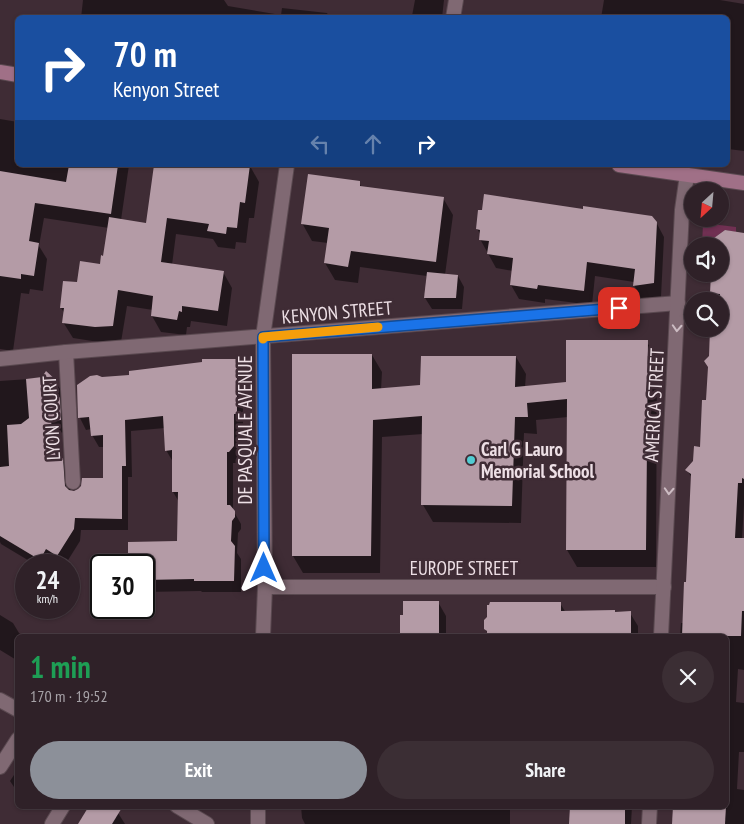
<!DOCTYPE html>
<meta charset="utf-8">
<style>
body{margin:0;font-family:"PT Sans Narrow",sans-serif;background:#3b2e34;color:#f1f3f6;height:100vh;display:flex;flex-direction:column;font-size:19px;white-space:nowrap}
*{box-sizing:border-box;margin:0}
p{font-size:16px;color:#a7a3a8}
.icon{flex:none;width:28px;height:28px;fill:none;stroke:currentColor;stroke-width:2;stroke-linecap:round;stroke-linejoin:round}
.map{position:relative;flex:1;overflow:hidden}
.drawer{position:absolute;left:15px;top:634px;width:714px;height:175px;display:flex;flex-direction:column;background:#2f2128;border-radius:8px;box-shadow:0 1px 4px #0004,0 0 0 1px #4a3e45}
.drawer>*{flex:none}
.top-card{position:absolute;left:15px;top:15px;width:715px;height:152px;border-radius:8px;box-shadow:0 1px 4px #0004,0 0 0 1px #4a3e45;background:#1a4fa0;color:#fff;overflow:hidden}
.needle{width:32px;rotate:206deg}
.tools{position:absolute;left:684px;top:182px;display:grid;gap:10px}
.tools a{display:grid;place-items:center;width:45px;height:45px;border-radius:50%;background:#2f2128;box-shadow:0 1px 4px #0004,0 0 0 1px #4a3e45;font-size:25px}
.speed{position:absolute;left:15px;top:554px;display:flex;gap:10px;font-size:25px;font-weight:700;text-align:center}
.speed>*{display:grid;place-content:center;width:65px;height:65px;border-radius:50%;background:#2f2128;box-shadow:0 1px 4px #0004,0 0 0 1px #4a3e45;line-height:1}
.speed small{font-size:12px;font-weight:400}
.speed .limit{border:2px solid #111;border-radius:8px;background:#fff;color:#111}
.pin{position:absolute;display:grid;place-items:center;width:42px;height:42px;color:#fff;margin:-21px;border-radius:10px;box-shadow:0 2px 8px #0006}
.me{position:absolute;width:55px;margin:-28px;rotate:0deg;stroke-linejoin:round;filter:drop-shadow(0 0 4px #0008)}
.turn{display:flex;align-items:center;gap:18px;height:105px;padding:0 15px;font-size:22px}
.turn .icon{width:65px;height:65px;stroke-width:2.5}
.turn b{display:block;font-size:35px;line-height:42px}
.lanes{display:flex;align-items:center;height:48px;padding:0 15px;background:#0003;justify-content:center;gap:25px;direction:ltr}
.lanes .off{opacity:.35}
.round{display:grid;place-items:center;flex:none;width:52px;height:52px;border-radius:26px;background:#3b2e34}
.headline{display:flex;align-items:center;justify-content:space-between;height:85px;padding:0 15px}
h1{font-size:30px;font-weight:600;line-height:38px;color:#1e9e55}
.cta{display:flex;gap:10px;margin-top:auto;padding:10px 15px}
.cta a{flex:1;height:58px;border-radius:30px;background:#8c9099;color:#fff;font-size:20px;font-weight:600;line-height:58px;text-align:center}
.cta a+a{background:#3b2e34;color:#f1f3f6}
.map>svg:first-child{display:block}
</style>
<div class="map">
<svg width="744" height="824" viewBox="0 0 744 824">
<rect width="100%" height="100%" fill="#3f2c35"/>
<polygon fill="#703052" points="703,223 736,227 736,232 725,230 714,238 713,246 702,246"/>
<g fill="#0007">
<polygon points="83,0 224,0 228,6 281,15 282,8 327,13 330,18 81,18"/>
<polygon points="415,0 444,0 442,18 409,18 409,16 412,16"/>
<polygon points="604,0 720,0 744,4 744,151 728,149 728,18 601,18"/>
<polygon points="0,119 18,122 18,165 129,165 121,220 147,224 161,165 250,166 259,182 254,218 249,218 246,243 236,242 235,249 218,247 213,239 176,234 172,265 223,272 232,288 227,326 191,321 190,327 187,327 186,335 161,332 152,316 153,310 127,306 121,342 105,343 73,338 63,322 65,314 61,308 78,284 101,266 104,257 109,228 44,218 39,246 47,259 43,291 30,289 29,294 21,293 13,351 0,349"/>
<polygon points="359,182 362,188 443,198 453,215 445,275 458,276 464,287 462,309 432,309 425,298 427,276 360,267 358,283 335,280 325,263 328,243 312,241 302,223"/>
<polygon points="656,222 664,237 661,297 642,300 634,285 634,282 595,276 592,305 545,299 545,303 519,299 511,285 513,271 496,268 480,239 481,235 477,229"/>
<polygon points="744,235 744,505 742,539 744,539 744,670 738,669 736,702 744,703 744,752 739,752 737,789 744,790 744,824 674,824 675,806 726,806 726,636 680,636 681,623 684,623 687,583 692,478 687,470 694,462 701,448 707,401 711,331 710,329 720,329 720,301 711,301 713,274 720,274 720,246 715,246 715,238"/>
<polygon points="647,342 657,359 656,567 577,567 567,550 568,417 536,420 537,434 524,433 521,523 433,522 423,505 423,434 382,437 380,573 303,573 293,556 372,355 382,372 381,390 421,386 516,357 526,374 525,387 567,383"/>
<polygon points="236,361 243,372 243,426 240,426 240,458 236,463 233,463 233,510 241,524 241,529 238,533 237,553 241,559 241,592 202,592 201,591 144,592 144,565 129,565 179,542 179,502 173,492 173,462 166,450 165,428 131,431 132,477 128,477 128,530 81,530 80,541 65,565 61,565 53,560 50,565 36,565 1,544 0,542 0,381 43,378 56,382 63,394 67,432 57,433 60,460 62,459 69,471 71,491 74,492 104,479 104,447 99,447 92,435 91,429 86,430 80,418 78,386 102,378 130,376"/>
<polygon points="438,602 446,616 446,636 401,636 401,616"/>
<polygon points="560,603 566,613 630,613 638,626 638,636 488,636 488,634 485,628"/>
<polygon points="0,615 13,623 19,633 24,636 18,636 18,661 0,650"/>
<polygon points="18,769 18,793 10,781"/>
<polygon points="301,806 510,806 510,824 305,824 302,818"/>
<polygon points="571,806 632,806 631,824 570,824"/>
<polygon points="118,813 125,824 80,824"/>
</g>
<g fill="#b49ba6">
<polygon points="69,165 118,165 111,214 35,203 29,241 39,243 34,276 21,274 21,279 0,276 0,171 66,182"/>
<polygon points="154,165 250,165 245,203 240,202 237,228 227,227 226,234 207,231 209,224 167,218 161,262 224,271 218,311 182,306 182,312 179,311 177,320 151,316 153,296 118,290 113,326 95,327 62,323 64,308 60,308 63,281 77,282 80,261 100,264 101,255 103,256 109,217 146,223"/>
<polygon points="308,174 360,181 360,186 444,197 436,262 351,251 348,267 324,263 329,228 301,224"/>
<polygon points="484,194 583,209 583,206 652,216 657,222 654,283 633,286 635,269 587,262 584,291 538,285 537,289 510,285 513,258 487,254 489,241 479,240 480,230 476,229 478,210 482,210"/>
<polygon points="725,230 744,233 744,479 742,478 742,483 738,483 735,538 744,538 744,611 742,611 741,636 682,636 684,582 686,582 691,474 685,470 693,461 694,446 700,447 702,400 706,400 708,367 704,361 709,356 710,329 720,329 720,294 710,293 711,274 720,274 720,246 713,246 714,238"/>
<polygon points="427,272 458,275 456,298 424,298"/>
<polygon points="566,340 648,340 646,550 566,550 567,399 527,403 528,417 515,417 512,506 421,505 422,416 373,420 371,556 292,556 292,354 372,354 372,389 420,385 421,356 516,356 515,387 566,382"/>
<polygon points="202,359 237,359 237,414 234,414 234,446 229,452 227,452 227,505 230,505 235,511 235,517 232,521 231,541 235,546 234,581 194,581 194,579 144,580 144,565 128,565 128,542 177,541 178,492 172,492 172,450 165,451 163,416 125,420 126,466 122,466 122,519 75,518 74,529 57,556 46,549 40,560 0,536 0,467 9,466 7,425 21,424 29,418 26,379 42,377 46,371 57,381 58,398 60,397 61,420 51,421 56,459 63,458 65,486 69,490 74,491 78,489 81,486 82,478 103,478 103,435 91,436 89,417 78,418 77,385 90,376 97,375 102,377 129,375 129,371 202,362"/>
<polygon points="403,601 439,601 439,636 400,636 400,615 403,615"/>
<polygon points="490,602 561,602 561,611 615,610 615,612 631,611 631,636 487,636 487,631 484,629 484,620 487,617 487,605 489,605"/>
<polygon points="89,806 123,806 112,824 78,824"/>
<polygon points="570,806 625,806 625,824 569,824"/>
<polygon points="673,806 726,806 725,824 672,824"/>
</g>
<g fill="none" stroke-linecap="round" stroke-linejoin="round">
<defs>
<g id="minor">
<polyline points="453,18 456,0"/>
<polyline points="66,352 73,482"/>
<polyline points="0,359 66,352 678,303"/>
<polyline points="265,587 664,587"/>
<polyline points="263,636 265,587 263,337 287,165"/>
<polyline points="661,636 682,210 687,175"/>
<polyline points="0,700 18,710"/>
<polyline points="0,767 18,739"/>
<polyline points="177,806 207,824"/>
<polyline points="52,824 63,806"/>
<polyline points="258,824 258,806"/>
<polyline points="649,824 650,806"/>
</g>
<g id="secondary">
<polyline points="0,72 18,75"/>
<polyline points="619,165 744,183"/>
</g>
</defs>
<use href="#minor" stroke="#5a4950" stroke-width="16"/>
<use href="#secondary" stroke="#5a4950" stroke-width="16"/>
<use href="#minor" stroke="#806973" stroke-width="14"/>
<use href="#secondary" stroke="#a07087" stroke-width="14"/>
</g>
<defs><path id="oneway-chevron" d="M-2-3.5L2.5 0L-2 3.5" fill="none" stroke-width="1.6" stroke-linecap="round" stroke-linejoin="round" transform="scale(1.25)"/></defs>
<g stroke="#ccbcc3">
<use href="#oneway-chevron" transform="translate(677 328) rotate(93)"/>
<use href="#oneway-chevron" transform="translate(669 491) rotate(93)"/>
</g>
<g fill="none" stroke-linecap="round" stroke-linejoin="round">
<defs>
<polyline id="route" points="264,568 263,337 619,308"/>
</defs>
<use href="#route" stroke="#114b97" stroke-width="12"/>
<use href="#route" stroke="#1a73e8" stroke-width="9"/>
<polyline stroke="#f59e0b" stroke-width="9" points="263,339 263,337 378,327"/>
</g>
<circle fill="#51ccd2" stroke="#3f2c35" stroke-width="2" cx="471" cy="460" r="5"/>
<g text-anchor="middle" stroke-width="5" stroke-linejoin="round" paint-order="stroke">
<g font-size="19" fill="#eddfe5" stroke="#3f2c35">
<text transform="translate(337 312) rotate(-5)" y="7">KENYON STREET</text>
<text transform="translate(654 405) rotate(-87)" y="7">AMERICA STREET</text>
<text transform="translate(51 418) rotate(-93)" y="7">LYON COURT</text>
<text transform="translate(245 430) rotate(-90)" y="7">DE PASQUALE AVENUE</text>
<text x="464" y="575">EUROPE STREET</text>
</g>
<g font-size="19" font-weight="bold" fill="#eddfe5" stroke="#3f2c35" text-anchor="start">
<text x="481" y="456">Carl G Lauro<tspan x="481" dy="22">Memorial School</tspan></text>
</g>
</g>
</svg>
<div class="tools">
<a><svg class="needle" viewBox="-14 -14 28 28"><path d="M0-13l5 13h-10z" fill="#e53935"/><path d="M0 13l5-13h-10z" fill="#a7a3a8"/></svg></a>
<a><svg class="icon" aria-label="sound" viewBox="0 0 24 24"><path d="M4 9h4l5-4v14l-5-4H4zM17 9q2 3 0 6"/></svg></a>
<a><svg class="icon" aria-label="search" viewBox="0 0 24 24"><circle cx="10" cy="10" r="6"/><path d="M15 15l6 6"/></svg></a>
</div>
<div class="speed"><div>24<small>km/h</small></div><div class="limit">30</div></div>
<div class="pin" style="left:619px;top:308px;background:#d93025"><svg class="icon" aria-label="arrive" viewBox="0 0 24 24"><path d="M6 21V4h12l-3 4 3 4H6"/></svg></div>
<svg class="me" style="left:264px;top:568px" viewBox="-20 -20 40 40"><path d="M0-17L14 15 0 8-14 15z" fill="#1a73e8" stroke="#fff" stroke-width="4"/></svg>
<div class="top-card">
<div class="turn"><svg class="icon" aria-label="right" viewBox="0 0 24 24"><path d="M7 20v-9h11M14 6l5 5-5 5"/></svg><div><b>70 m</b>Kenyon Street</div></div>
<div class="lanes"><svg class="icon off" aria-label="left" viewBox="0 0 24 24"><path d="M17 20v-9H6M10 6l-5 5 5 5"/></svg><svg class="icon off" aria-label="ahead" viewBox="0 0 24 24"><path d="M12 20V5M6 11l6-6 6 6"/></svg><svg class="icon" aria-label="right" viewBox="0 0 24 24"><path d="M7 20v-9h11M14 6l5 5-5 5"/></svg></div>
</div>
<section class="drawer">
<div class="headline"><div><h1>1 min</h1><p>170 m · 19:52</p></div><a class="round"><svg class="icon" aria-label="close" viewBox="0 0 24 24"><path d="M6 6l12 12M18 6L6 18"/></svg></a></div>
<div class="cta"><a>Exit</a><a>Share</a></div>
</section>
</div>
